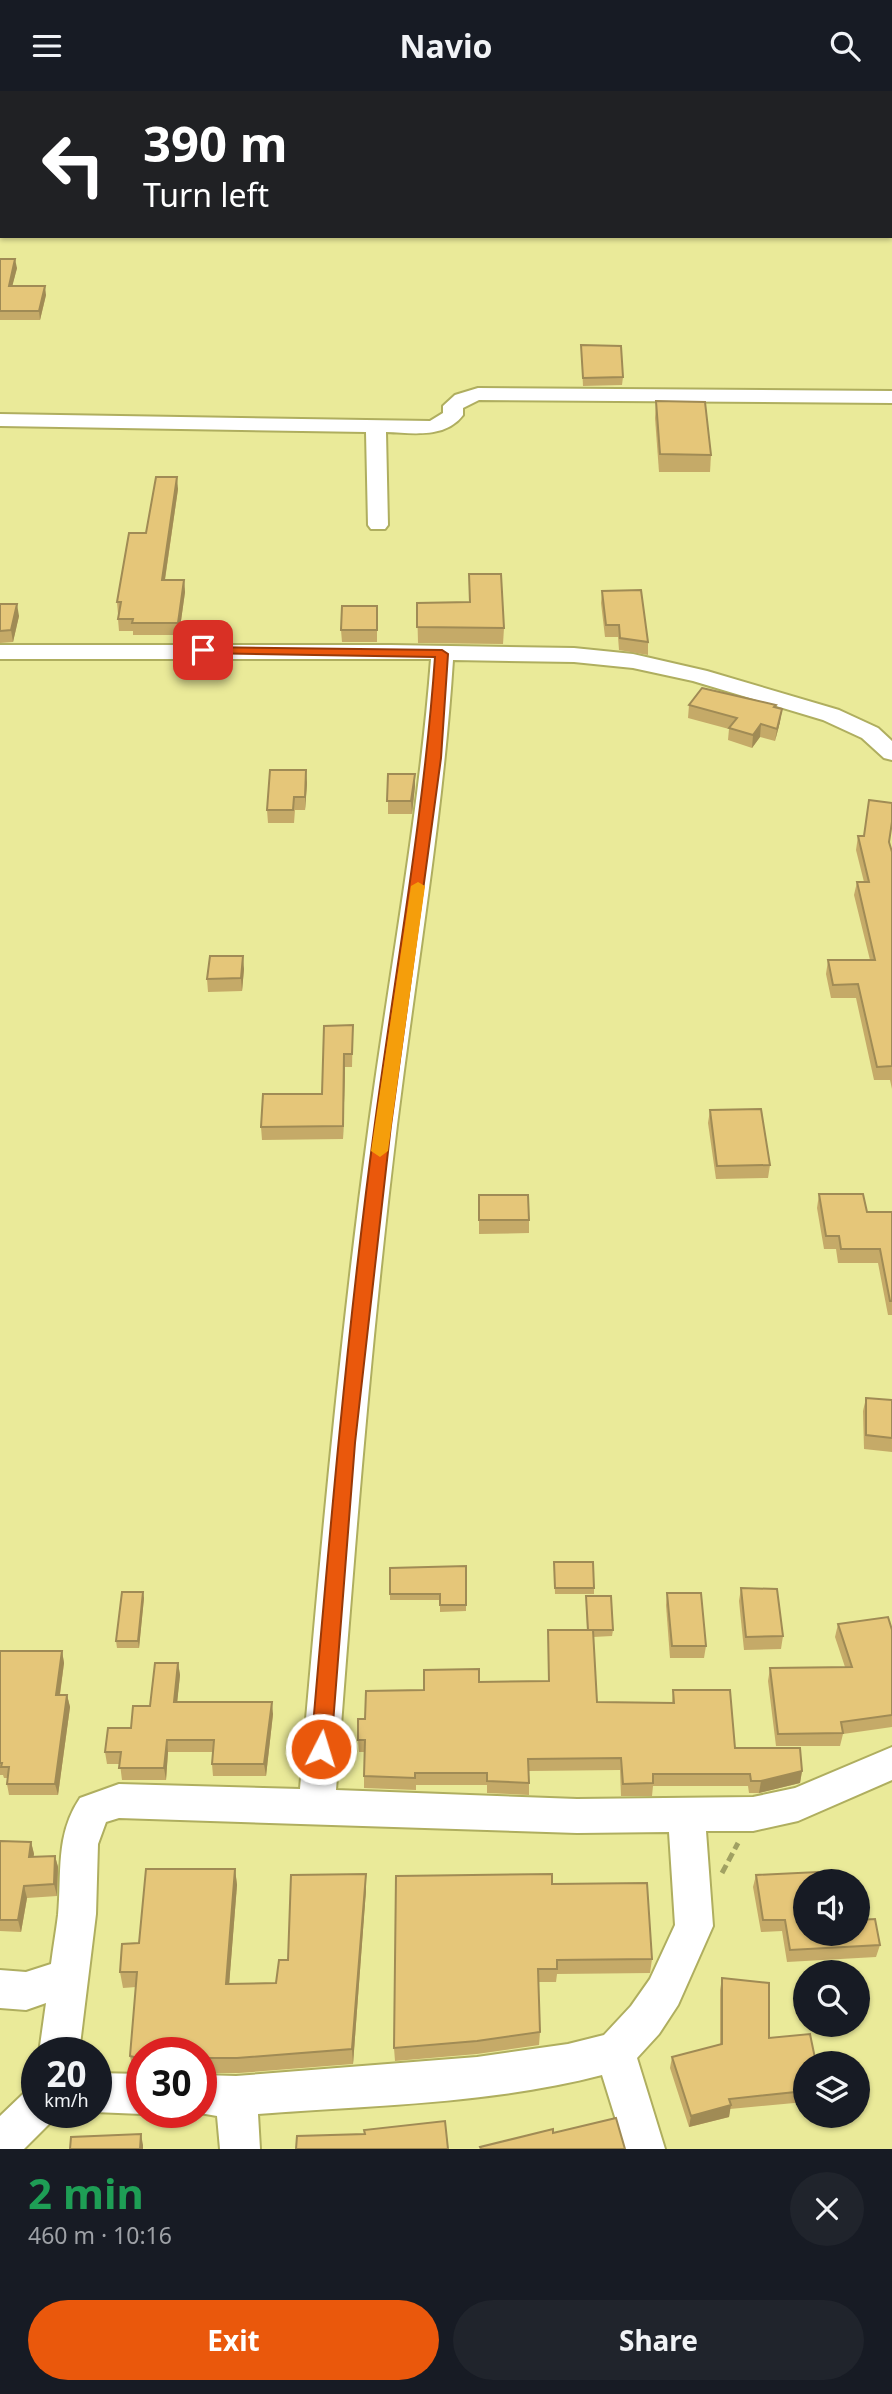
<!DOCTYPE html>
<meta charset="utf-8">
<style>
body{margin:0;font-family:"Noto Sans",sans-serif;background:#20242c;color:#f1f3f6;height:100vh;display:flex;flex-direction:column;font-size:26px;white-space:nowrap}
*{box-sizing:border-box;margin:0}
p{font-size:23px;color:#9ea1a6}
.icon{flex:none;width:38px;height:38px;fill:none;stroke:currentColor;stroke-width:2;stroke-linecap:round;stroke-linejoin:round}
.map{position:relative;height:2058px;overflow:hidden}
.drawer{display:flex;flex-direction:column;background:#171b24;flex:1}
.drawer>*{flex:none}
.hud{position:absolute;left:0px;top:0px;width:892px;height:147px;box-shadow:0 2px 5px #0004;background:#202124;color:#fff;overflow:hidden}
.fabs{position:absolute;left:793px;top:1778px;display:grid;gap:14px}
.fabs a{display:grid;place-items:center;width:77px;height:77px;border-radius:50%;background:#171b24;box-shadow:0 2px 5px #0004;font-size:35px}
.speed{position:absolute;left:21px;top:1946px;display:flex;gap:14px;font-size:35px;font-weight:700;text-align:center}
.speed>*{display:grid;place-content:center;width:91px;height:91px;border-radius:50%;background:#171b24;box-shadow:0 2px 5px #0004;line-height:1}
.speed small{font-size:18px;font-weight:400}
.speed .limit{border:10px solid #d22;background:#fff;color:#111}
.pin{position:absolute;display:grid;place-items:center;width:60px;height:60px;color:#fff;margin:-30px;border-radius:14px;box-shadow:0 4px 10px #0006}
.me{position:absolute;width:77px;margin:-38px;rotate:5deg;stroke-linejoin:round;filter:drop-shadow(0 0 5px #0008)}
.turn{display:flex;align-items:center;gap:24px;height:147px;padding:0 28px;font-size:32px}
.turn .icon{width:91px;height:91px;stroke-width:2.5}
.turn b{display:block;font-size:49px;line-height:60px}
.round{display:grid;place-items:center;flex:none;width:74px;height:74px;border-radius:37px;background:#20242c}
.overview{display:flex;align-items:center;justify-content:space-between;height:119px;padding:0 28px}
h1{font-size:42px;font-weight:700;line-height:52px;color:#1e9e55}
.cta{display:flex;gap:14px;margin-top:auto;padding:14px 28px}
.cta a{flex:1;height:80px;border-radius:42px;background:#ea580c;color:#fff;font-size:28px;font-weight:700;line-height:80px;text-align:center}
.cta a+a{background:#20242c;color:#f1f3f6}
header{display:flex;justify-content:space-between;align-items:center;height:91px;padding:0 28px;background:#171b24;font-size:32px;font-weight:700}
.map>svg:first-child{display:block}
</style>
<header><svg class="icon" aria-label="menu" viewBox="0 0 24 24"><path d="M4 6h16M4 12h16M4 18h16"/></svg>Navio<svg class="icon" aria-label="search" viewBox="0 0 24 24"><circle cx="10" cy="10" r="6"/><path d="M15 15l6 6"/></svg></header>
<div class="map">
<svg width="892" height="2058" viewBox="0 0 892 2058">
<rect width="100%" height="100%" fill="#eaea99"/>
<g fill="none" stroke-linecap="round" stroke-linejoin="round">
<defs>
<g id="minor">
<path d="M478 297 892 300V312L479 309 463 317V324C445 348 412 342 386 341L388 434 385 438H371L368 434 366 341 0 335V323L430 330 443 322V315L455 304Z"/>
<path d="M0 554H391L574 557 633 563 707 580 839 619 878 637 892 650V669L884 667 862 647 823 629 693 590 633 577 574 571 453 569C443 725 416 879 397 1034 370 1255 353 1477 336 1699L577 1708 753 1706 795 1697 892 1656V1689L798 1730 753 1740H706L713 1835 678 1914 659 1943 637 1967 665 2058H625L602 1984C491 2013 372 2014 258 2023L260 2058H220L217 2025 194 2021H201V1984L236 1985 477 1966 568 1953 604 1944 631 1915 650 1888 675 1834 669 1741 577 1742 119 1727 106 1731 98 1753 96 1823 79 1962H39L46 1912 26 1919 0 1917V1879L26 1881 51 1873C53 1857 56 1840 58 1824 62 1782 55 1744 80 1707L119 1693 300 1698C319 1476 339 1254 369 1033 390 878 419 724 431 568H0Z"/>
<polygon points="96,1982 142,1983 142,2021 146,2021 142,2023 94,2021"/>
<polygon points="37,1997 37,2021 55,2021 51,2031 24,2058 0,2058 0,2025 23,2003"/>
</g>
</defs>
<use href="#minor" stroke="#afae5f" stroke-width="4"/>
<polyline stroke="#a1a162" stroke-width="5" stroke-dasharray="9 4.5" stroke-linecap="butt" points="722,1782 738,1752"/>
<use href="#minor" fill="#fff" fill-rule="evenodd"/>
</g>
<g fill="#c5aa68">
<polygon points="0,168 17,177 12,195 46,204 40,229 0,229"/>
<polygon points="581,254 623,286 622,294 583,295"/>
<polygon points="656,310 711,364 710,381 659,381 655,327"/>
<polygon points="178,398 165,489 184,489 185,501 179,544 133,544 133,540 119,540 118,528 119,523 118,523 117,511 146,442"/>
<polygon points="469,483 504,537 503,553 418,552 417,512 470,511"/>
<polygon points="602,500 648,551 648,564 619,559 618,546 605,546 601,512"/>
<polygon points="0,513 19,525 13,551 0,552"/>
<polygon points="377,515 377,551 342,551 341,539"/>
<polygon points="689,614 776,614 780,631 775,650 760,646 752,657 728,649 729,638 688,627"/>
<polygon points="388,683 415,683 415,695 412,723 388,723"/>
<polygon points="307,692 305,719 295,719 294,732 268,732 267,719"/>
<polygon points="858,745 889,751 892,761 892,998 890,989 874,989 856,907 831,907 826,883 828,869 870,869 854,804 857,791 864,791 856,759"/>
<polygon points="244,878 242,900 208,901 207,888"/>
<polygon points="353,934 352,976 345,976 343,1048 262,1049 261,1036 322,1003"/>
<polygon points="710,1019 770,1074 768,1087 716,1088 708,1032"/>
<polygon points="819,1103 867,1121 892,1121 892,1224 888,1224 878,1172 838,1172 836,1158 824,1158 817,1117"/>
<polygon points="479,1104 529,1129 529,1142 479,1143"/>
<polygon points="866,1307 892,1309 892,1361 864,1358 863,1320"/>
<polygon points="554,1471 594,1497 594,1503 555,1503"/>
<polygon points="466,1475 466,1520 440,1521 440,1509 390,1509 390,1477"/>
<polygon points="741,1497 783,1545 781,1558 744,1559 739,1510"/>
<polygon points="667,1502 706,1555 704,1567 670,1567 666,1514"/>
<polygon points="586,1505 613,1539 612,1545 593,1546 597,1611 672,1612 673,1599 735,1657 802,1680 800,1692 759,1702 749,1702 748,1695 653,1695 652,1705 621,1705 620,1679 529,1680 529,1704 487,1702 487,1694 416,1694 416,1699 364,1697 364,1661 359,1661 358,1649 365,1628 424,1599 479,1591 548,1590 548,1539 587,1539"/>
<polygon points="144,1507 139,1557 117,1557 116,1550"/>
<polygon points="838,1533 892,1539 892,1636 843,1643 840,1655 776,1655 768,1590 770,1577 845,1576 835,1546"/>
<polygon points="0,1560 62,1560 64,1572 60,1604 67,1604 70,1616 58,1704 9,1704 7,1693 7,1687 4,1687 3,1684 0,1684"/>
<polygon points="178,1572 180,1584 177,1611 273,1623 266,1685 213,1685 212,1673 213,1661 168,1661 166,1689 122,1689 120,1673 107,1673 105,1661 131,1637 150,1615"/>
<polygon points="0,1750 31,1751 34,1763 33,1766 55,1765 58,1776 57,1805 27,1807 21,1841 0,1840"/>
<polygon points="235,1778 237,1794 229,1893 276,1892 288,1869 366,1783 366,1799 353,1973 239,1982 201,1982 201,1962 142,1962 142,1982 133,1980 130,1965 136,1896 123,1897 120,1881 139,1852"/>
<polygon points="756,1784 805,1843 880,1854 876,1866 787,1871 782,1840 761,1841 753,1796"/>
<polygon points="552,1793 652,1868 650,1882 557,1883 556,1891 538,1891 540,1941 539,1954 477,1963 395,1970 394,1957"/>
<polygon points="722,1887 769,1947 805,1972 805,2011 730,2018 729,2026 689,2036 670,1977 672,1966 720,1954 720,1899"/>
</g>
<g fill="#a08b55">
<polygon points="15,168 17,177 10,204 9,195"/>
<polygon points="45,195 46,204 40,229 39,220"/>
<polygon points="177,386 178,398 163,501 162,489"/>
<polygon points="184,489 185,501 179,544 178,532"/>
<polygon points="17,513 19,525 13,551 11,539"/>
<polygon points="782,618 780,631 775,650 777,638"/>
<polygon points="761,633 760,646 752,657 753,644"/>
<polygon points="306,679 307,692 305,719 305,706"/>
<polygon points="415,683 415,695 412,723 411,710"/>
<polygon points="243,865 244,878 242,900 241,887"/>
<polygon points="344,963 345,976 343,1048 343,1035"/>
<polygon points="143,1501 144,1507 139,1557 138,1550"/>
<polygon points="62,1560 64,1572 58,1616 56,1604"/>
<polygon points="178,1572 180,1584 176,1623 174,1611"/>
<polygon points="67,1604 70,1616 58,1704 55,1693"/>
<polygon points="272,1611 273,1623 266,1685 264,1673"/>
<polygon points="167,1649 168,1661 166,1689 164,1677"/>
<polygon points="802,1680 800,1692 759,1702 761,1690"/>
<polygon points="31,1751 34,1763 31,1778 29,1766"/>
<polygon points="55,1765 58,1776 57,1805 54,1793"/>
<polygon points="235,1778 237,1794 228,1908 226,1893"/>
<polygon points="366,1783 366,1799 353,1973 352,1958"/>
<polygon points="24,1795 27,1807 21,1841 18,1829"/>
<polygon points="731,2014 729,2026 689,2036 691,2025"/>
<polygon points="141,2043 143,2054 143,2058 140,2058"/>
</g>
<g fill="#e5c679" stroke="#a08b55" stroke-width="2">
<polygon points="0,168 15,168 9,195 45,195 39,220 0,220"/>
<polygon points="581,254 621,255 623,286 583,287"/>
<polygon points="656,310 705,311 711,364 660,363"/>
<polygon points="156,386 177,386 162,489 184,489 178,532 132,532 133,528 118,528 121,511 117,511 129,442 146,442"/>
<polygon points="469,483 501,483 504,537 417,536 417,512 470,511"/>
<polygon points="641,499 648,551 620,547 619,534 606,534 602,500"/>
<polygon points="0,513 17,513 11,539 0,540"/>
<polygon points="342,515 377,515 377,539 341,539"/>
<polygon points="702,597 776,614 774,616 782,618 777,638 761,633 753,644 729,637 737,627 689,614"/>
<polygon points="270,679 306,679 305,706 294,706 293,719 267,719"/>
<polygon points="388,683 415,683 411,710 387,710"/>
<polygon points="869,709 892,712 892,731 889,751 892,761 892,975 877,976 858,893 833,894 828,869 875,869 857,791 869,791 858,745 864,745"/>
<polygon points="210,865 243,865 241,887 207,888"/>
<polygon points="353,934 352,963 344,963 343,1035 261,1036 263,1003 322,1003 324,935"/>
<polygon points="761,1018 770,1074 717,1075 710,1019"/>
<polygon points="819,1103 863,1103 867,1121 892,1121 892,1210 890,1210 880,1158 841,1158 839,1145 826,1145"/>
<polygon points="479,1104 528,1104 529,1129 479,1129"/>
<polygon points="866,1307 892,1309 892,1347 866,1344"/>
<polygon points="554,1471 593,1471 594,1497 555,1497"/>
<polygon points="466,1475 466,1514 440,1514 440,1503 390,1503 390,1477"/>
<polygon points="741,1497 777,1498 783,1545 746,1546"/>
<polygon points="122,1501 143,1501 138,1550 116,1550"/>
<polygon points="667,1502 701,1502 706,1555 672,1555"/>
<polygon points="586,1505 611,1505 613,1539 588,1539"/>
<polygon points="888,1526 892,1539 892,1624 841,1631 843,1642 778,1643 770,1577 852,1576 838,1533"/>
<polygon points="548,1539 593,1539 597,1611 674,1612 673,1599 730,1599 735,1657 800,1657 802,1680 761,1690 751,1690 750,1683 653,1683 653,1692 623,1693 621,1667 528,1668 529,1692 487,1690 487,1682 415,1682 415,1687 364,1685 365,1649 358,1649 358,1628 365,1628 366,1600 424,1599 424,1579 479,1578 479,1591 549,1590"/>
<polygon points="0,1560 62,1560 56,1604 67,1604 55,1693 7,1693 9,1676 1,1676 2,1672 0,1672"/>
<polygon points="155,1572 178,1572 174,1611 272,1611 264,1673 212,1673 214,1649 167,1649 164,1677 119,1677 121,1661 105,1661 108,1637 131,1637 133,1615 150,1615"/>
<polygon points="0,1750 31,1751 29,1766 55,1765 54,1793 24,1795 18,1829 0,1829"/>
<polygon points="146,1778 235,1778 226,1893 276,1892 279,1869 288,1869 291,1784 366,1783 352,1958 237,1967 201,1967 201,1962 142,1962 142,1968 130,1965 137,1881 120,1881 122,1853 139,1852"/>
<polygon points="818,1781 820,1790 805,1790 805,1843 858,1843 858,1829 875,1828 880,1854 790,1859 785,1829 763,1829 756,1784"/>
<polygon points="552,1783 552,1793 647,1792 652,1868 557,1869 557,1878 538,1878 540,1941 477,1950 394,1957 396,1785"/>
<polygon points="722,1887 769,1892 769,1947 810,1943 816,1972 805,1972 805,2000 729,2008 731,2014 691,2025 672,1966 722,1953"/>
<polygon points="616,2027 625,2058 481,2058 480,2056 553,2038 553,2042"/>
<polygon points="445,2030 448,2058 296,2058 297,2045 365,2043 364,2039"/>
<polygon points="141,2043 140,2058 70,2058 71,2046"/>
</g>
<path fill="#ea580c" stroke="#983908" stroke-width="2" d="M203 556 442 559 448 563 441 667 391 1034 355 1352 331 1658 328 1665 321 1668 314 1665 311 1658C329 1449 347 1240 375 1032 396 876 424 723 435 566L199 562 197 559Z"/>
<polygon fill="#f59e0b" points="418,791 425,795 388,1060 380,1066 371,1060 411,795"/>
</svg>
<div class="fabs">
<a><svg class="icon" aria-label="sound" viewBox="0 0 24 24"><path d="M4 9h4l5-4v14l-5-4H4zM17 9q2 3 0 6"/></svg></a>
<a><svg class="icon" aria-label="search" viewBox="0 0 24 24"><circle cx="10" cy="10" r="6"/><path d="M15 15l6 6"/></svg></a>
<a><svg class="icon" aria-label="layers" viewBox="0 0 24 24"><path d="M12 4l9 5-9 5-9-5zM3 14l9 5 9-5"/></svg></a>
</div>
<div class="speed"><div>20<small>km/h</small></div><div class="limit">30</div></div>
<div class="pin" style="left:203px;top:559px;background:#d93025"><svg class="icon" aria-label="arrive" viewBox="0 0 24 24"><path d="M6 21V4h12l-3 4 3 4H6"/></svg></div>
<svg class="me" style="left:321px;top:1658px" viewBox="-20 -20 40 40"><circle r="17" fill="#ea580c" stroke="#fff" stroke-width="3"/><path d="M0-11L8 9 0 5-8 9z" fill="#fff"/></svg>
<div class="hud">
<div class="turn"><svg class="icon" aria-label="left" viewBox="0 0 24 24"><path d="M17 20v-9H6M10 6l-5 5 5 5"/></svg><div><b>390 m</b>Turn left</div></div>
</div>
</div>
<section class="drawer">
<div class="overview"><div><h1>2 min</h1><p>460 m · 10:16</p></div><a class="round"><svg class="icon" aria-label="close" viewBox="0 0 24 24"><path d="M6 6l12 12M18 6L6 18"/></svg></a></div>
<div class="cta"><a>Exit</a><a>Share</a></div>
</section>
